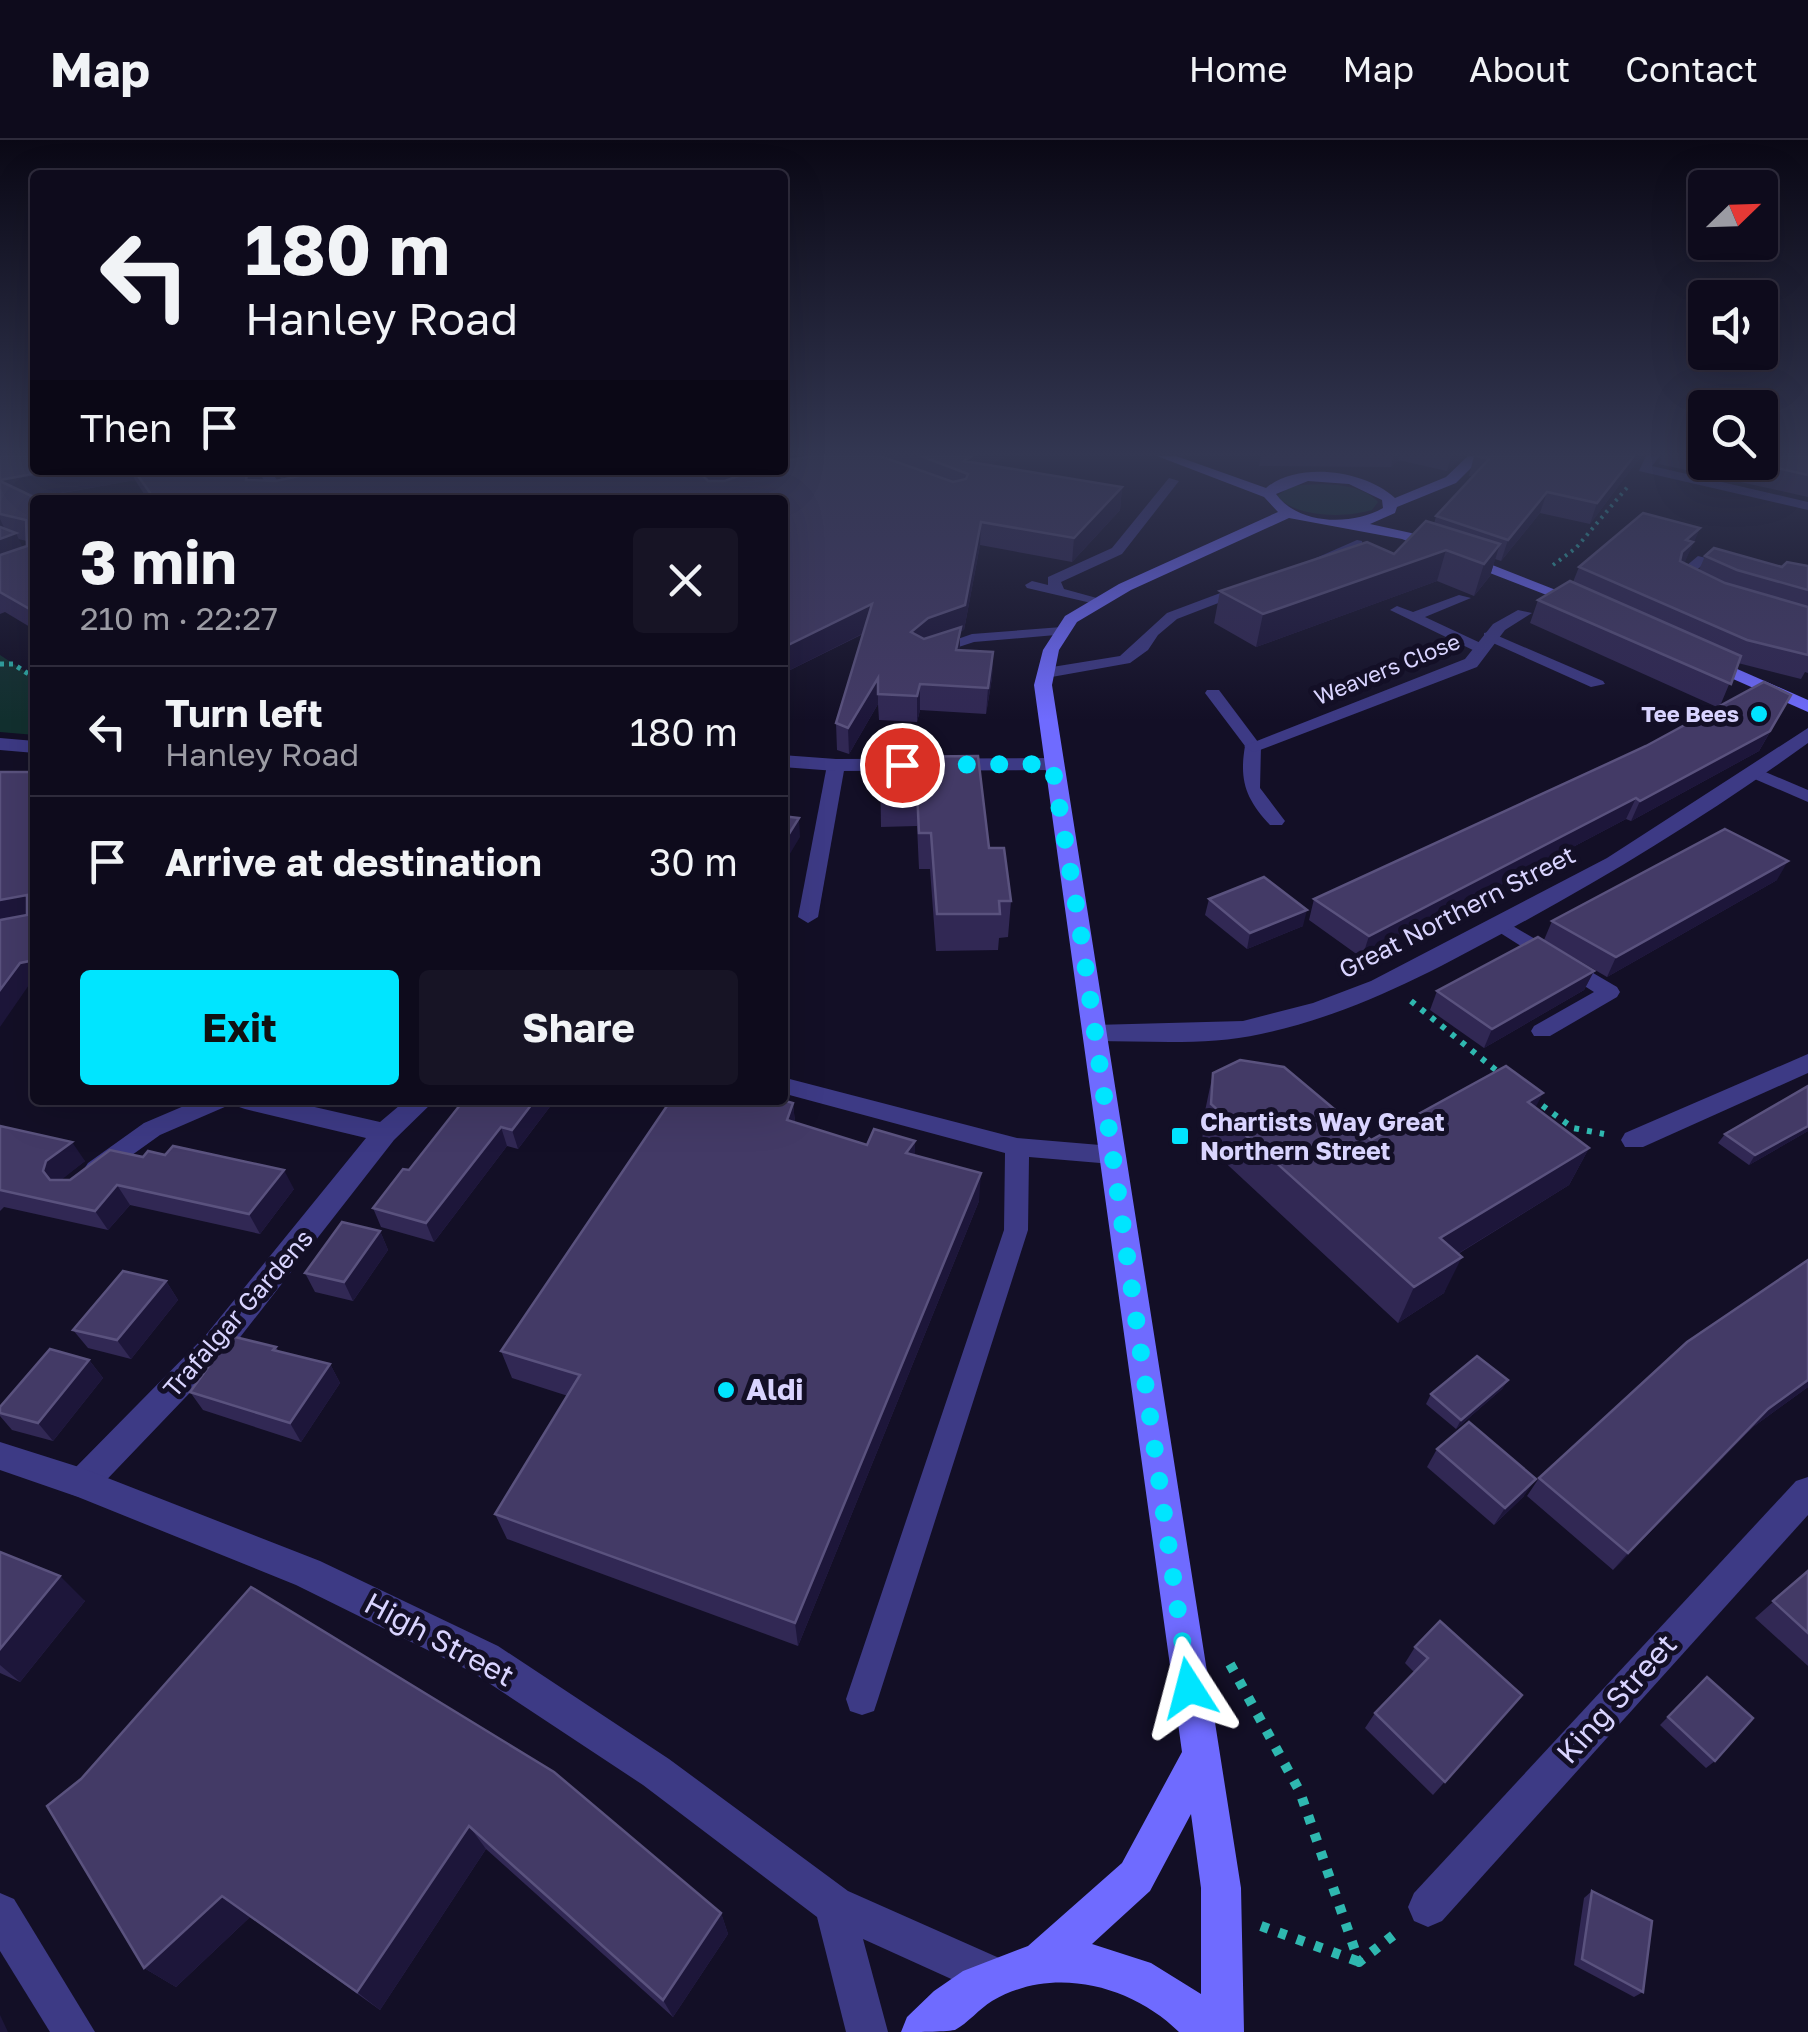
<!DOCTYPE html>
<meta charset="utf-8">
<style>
body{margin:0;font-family:"Golos Text",sans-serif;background:#171425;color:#f1f3f6;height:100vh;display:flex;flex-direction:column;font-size:38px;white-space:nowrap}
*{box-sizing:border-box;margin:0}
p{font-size:32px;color:#9b9ba3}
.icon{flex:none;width:55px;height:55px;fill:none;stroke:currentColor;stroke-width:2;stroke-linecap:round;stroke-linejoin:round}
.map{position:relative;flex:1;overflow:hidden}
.side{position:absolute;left:30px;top:355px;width:758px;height:610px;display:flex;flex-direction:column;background:#0e0b1c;border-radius:10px;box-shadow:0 10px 40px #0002,0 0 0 2px #2e2b3b}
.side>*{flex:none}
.guide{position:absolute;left:30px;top:30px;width:758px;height:305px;border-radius:10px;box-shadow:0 10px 40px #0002,0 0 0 2px #2e2b3b;background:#0e0b1c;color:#f1f3f6;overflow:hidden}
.needle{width:65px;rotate:67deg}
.tools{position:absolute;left:1688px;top:30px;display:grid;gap:20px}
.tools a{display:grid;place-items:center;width:90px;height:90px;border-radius:10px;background:#0e0b1c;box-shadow:0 10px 40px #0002,0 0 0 2px #2e2b3b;font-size:50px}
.pin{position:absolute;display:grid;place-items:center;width:85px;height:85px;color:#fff;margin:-42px;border:5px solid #fff;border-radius:50%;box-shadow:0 2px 10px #0007}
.me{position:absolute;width:110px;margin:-55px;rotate:351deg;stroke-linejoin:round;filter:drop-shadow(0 0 8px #0008)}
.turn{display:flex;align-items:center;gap:35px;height:210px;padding:0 50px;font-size:45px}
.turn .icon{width:130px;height:130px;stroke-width:2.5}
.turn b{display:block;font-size:70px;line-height:85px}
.then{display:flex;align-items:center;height:95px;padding:0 50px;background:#0003;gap:20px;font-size:38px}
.round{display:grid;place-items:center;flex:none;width:105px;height:105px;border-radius:10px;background:#171425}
.headline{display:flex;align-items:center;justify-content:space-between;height:170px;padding:0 50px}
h1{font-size:60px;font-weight:700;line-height:75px}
.primary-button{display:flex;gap:20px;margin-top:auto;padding:20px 50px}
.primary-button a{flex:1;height:115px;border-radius:10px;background:#00e5ff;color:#111;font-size:40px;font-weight:700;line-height:115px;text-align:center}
.primary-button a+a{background:#171425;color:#f1f3f6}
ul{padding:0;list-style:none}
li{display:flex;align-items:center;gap:30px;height:130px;padding:0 50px;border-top:2px solid #2e2b3b}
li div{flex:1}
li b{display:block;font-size:38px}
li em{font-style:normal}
header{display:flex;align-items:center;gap:60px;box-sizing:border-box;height:140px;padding:0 50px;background:#0e0b1c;border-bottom:2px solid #2e2b3b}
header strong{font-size:48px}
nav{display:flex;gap:55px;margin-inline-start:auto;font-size:35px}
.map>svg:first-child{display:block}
</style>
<header>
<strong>Map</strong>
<nav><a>Home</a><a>Map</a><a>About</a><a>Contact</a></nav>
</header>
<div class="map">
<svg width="1808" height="1892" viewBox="0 0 1808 1892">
<rect width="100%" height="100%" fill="#130f26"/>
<g fill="#12302f">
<path d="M1291 346C1317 343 1360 341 1378 362L1372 370C1346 378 1296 378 1277 356Z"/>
<polygon points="0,515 35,538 35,595 0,592"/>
</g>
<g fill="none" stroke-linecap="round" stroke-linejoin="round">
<polyline stroke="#2fb8b0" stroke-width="4" stroke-dasharray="2.5 5" stroke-linecap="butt" points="1553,425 1576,408 1630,344"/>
<polyline stroke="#2fb8b0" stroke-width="5" stroke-dasharray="4 5" stroke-linecap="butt" points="0,524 13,524 35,538"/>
<g stroke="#2fb8b0" stroke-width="6" stroke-dasharray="5 8" stroke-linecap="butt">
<polyline points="1411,861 1502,935"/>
<polyline points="1532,958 1573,988 1604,994"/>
</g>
<g stroke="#2fb8b0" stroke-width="10" stroke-dasharray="8 11" stroke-linecap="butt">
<polyline points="1230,1524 1300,1652 1359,1822 1400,1790"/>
<polyline points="1261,1786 1357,1821"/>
</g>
<g fill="#3d3a85" fill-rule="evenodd">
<polygon points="1169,338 1179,341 1122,414 1061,442 1064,449 1104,460 1104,466 1027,448 1025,445 1032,441 1048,445 1048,437 1112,408"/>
<polygon points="1357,400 1362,401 1362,407 1323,422 1316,418"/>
<polygon points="1698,416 1710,419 1688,437 1694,444 1692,447 1682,447 1673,437"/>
<polygon points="1247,443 1254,447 1252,450 1177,479 1158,495 1148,510 1130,523 1046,538 1038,533 1046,528 1120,516 1167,473"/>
<polygon points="1459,455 1471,458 1425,477 1487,506 1487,512 1477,512 1390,470 1397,466 1413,472"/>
<polygon points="1062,487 1069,491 1067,494 974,502 934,515 926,510 972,494"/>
<polygon points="1489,492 1603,541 1605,544 1591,547 1484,499 1484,493"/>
<path d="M1207 550H1219L1261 606 1260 648 1285 681 1282 685H1270C1246 659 1239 641 1245 606L1205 553Z"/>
<polygon points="836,620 845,625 818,777 808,783 798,777 827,625"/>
<polygon points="1756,628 1808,650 1808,662 1750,637 1750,629"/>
<polygon points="1501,779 1617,847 1620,852 1617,857 1550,896 1534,896 1531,891 1534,886 1594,852 1494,789 1491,785"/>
<polygon points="782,937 1017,998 1112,1006 1120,1009 1124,1015 1120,1021 1112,1024 1029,1017 1028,1090 878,1559 874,1571 862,1575 850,1571 846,1559 1004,1090 1005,1013 782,953"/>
<polygon points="198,960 230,960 227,966 160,995 104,1035 88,1035 84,1029 88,1023 144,983"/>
</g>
<g fill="#3d3a85" fill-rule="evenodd">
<polygon points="1646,316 1660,316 1652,326 1808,362 1808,370 1639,331"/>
<polygon points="256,330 270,330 288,356 286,359 276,359"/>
<polygon points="1518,470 1532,473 1505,490 1477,527 1260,610 1253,612 1244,606 1465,519 1493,484"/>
<path d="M1808 588V603C1714 671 1615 732 1512 788 1432 832 1351 875 1261 894 1207 906 1149 901 1094 901L1082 893 1094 885 1243 881 1313 863 1371 841 1607 718Z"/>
<polygon points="0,598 35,601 35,613 0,610"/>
<polygon points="782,615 836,619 1052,618 1061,624 1052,630 836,631 782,627"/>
<polygon points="1808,914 1808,933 1643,1007 1625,1007 1621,1000 1625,993"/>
<polygon points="232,960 284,960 380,982 406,960 435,960 394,1000 227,1214 93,1354 82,1358 71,1354 66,1343 71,1332 205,1196 366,998 245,969 236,966"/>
<polygon points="1808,1337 1808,1375 1442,1781 1428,1787 1414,1781 1408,1767 1414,1753 1796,1341"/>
<polygon points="0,1753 14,1759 95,1892 50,1892 0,1811"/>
</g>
<polygon fill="#3d3a85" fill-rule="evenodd" points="0,1302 82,1328 320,1421 498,1506 669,1619 848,1751 1006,1821 1012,1836 1006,1851 991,1857 863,1799 888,1892 846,1892 817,1777 643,1645 472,1532 296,1445 78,1357 0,1330"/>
<g fill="#6f6bff" fill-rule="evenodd">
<path d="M1157 316H1176L1266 348C1298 321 1365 330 1395 358L1446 337 1468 316H1483L1456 343 1397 367 1395 373 1370 384 1411 393 1589 463 1575 466 1402 399 1289 378 1131 450 1077 482 1059 510 1052 545 1241 1748 1244 1892H1179C1131 1845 1053 1825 992 1861 979 1869 968 1883 955 1890 943 1892 915 1892 901 1892L907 1877 934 1851 963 1831 1028 1806 1122 1723 1182 1612 1034 545 1043 510 1065 476 1119 444 1278 372 1264 357ZM1308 341 1349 344 1382 360 1383 368C1352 386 1298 385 1276 354ZM1191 1674 1201 1748V1854L1151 1823 1092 1804 1150 1751Z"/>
<polygon points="1703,514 1808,560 1808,572 1697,523 1695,519"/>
</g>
</g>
<g fill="#312854" fill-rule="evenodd">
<path d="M0 316 35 330H260L263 341H276L282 340 275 330H782L882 316H1006L991 325 1122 347 1120 370 1072 422 980 405 964 490 960 491V510L993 512 992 538 986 574 920 570 917 582 879 580 878 564 849 614 837 610 836 583 863 494 782 534V360H148L135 340 35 358V490L5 472 0 474ZM18 399 27 401V406L22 408Z"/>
<polygon points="1261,316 1463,316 1447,331 1398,320 1391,327 1259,326"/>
<polygon points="1474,316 1641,316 1590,384 1540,373 1501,421 1495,419 1490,436 1474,456 1437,441 1256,507 1214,483 1220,451 1394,414 1434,384 1436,376 1473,336 1469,336"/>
<polygon points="1662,316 1705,316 1705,322 1760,322 1808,316 1808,357 1659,324"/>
<polygon points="1700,388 1684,423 1699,430 1705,416 1782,427 1808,426 1808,533 1805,532 1801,539 1738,523 1720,566 1780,575 1759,611 1631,681 1626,679 1362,818 1309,780 1314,759 1646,606 1717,567 1530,483 1538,460 1573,442 1579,427"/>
<polygon points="880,617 989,708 1011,761 1008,797 999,798 998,810 936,811 930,729 919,729 917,686 881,687"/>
<polygon points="1777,740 1607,837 1544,800 1552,781"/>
<polygon points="1209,759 1303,786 1247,809 1205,775"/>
<polygon points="1594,831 1584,850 1484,908 1430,870 1437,851"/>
<polygon points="1213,933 1371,1000 1536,968 1589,1008 1569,1045 1458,1114 1444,1153 1398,1183 1202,1001 1205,971"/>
<polygon points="1808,946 1808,991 1749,1025 1718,1003 1725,994"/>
<polygon points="345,960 380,960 376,966"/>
<polygon points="555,960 518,1009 507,1006 434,1102 381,1087 373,1068 409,1030"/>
<polygon points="793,963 795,983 867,1005 915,1001 915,1015 979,1061 798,1506 507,1399 495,1374 568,1256 512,1238 501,1211"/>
<polygon points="0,986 85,1021 60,1040 294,1049 260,1094 130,1065 108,1090 4,1067 0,1071"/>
<polygon points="380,1091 388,1110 353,1161 315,1152 305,1133"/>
<polygon points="1808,1120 1808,1247 1753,1287 1613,1430 1527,1356 1539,1338"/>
<polygon points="166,1141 178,1160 131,1219 88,1208 73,1190"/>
<polygon points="276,1207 278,1211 330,1224 340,1243 301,1302 203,1270 190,1252"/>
<polygon points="89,1220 103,1238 53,1301 12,1290 0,1276 0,1267"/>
<polygon points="1508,1240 1502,1249 1456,1289 1426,1264 1431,1254"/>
<polygon points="1437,1309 1524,1356 1494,1385 1427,1327"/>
<polygon points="0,1412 85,1461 20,1542 0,1533"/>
<polygon points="1808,1431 1808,1526 1755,1478"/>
<polygon points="251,1447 721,1773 728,1794 673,1877 486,1709 380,1870 250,1777 176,1847 144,1828 81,1639"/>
<polygon points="1415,1507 1522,1555 1433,1655 1365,1588 1375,1573 1414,1532 1405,1523"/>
<polygon points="1707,1537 1715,1621 1706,1628 1660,1585"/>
<polygon points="1592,1751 1643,1852 1634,1857 1574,1825 1584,1758"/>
</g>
<g fill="#1d163a">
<polygon points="782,316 861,316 782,328"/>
<polygon points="972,316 1006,316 968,340 968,334 964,321"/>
<polygon points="1393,316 1399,316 1398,320 1391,327"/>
<polygon points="1451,316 1463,316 1447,331"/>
<polygon points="1634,316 1641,316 1590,384 1597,363"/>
<polygon points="55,330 131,330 135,340 8,362 0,345 0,340"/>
<polygon points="260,330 267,352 246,340 247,334"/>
<polygon points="281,330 369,330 287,347"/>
<polygon points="719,330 771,330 706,359 704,337"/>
<polygon points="1122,347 1120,370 1072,422 1074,398"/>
<polygon points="1547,352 1540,373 1501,421 1508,400"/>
<polygon points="0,379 8,396 16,393 27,417 0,427"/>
<polygon points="981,382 980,405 964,490 960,491 960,512 928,502 911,492"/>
<polygon points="1700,388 1684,424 1672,434 1686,400"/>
<polygon points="1500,404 1490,436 1474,456 1484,424"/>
<polygon points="1446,410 1437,441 1256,507 1263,474"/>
<polygon points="872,464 872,489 782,534 782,508"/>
<polygon points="993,512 992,538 986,574 988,548"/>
<polygon points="878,538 878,564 849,614 848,588"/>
<polygon points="920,544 920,570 917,582 917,556"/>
<polygon points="1791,555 1759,611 1631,681 1640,661"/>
<polygon points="1636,658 1626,679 1362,818 1369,796"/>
<polygon points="799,678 800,697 782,727 782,705"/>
<polygon points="1788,721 1777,740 1607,837 1616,817"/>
<polygon points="27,755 35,775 0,781 0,760"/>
<polygon points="1307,770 1303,786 1247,809 1250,793"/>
<polygon points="35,820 35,841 31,842 0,887 0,850 20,823"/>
<polygon points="1594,831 1584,850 1484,908 1492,889"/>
<polygon points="1543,953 1524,990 1528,962"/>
<polygon points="535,960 555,960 518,1009 512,990"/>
<polygon points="793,963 796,992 787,980"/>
<polygon points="1808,986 1808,991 1749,1025 1755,1015"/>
<polygon points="501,987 507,1006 434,1102 426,1083"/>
<polygon points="915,1001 915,1029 906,1013"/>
<polygon points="72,1002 85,1021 60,1041 57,1050 43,1031 46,1021"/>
<polygon points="1589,1008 1569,1045 1423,1135 1440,1098"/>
<polygon points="284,1030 294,1049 260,1094 249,1074"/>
<polygon points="981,1033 979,1061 798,1506 795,1483"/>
<polygon points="117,1045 130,1065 108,1090 95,1071"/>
<polygon points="380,1091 388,1110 353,1161 344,1142"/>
<polygon points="1462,1117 1444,1153 1398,1183 1414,1147"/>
<polygon points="166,1141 178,1160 131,1219 117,1200"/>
<polygon points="89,1220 103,1238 53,1301 38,1283"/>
<polygon points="330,1224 340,1243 301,1302 290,1283"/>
<polygon points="1508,1240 1502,1249 1456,1289 1461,1280"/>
<polygon points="1808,1240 1808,1247 1753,1287 1613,1430 1628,1413 1768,1269"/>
<polygon points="1536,1339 1524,1356 1494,1385 1505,1368"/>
<polygon points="60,1436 85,1461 20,1542 0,1525 0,1509"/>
<polygon points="469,1686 486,1709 380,1870 357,1852"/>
<polygon points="222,1756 250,1777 176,1847 144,1828"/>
<polygon points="721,1773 728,1794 673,1877 663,1860"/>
<polygon points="0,1875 8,1892 0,1892"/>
</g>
<g fill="#433a66" stroke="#5a527e" stroke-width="2.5">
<polygon points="0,316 35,316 35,330 55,330 0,340"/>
<polygon points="813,316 880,316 953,342 966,339 968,334 921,316 972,316 964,321 1122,347 1074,398 981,382 965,465 928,478 911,492 924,499 961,487 956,510 993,512 988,548 920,544 917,556 878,554 878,538 848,588 836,583 872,464 782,508 782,360 155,360 134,330 259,330 247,334 246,340 276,341 326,330 719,330 704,337 708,341 725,341 754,330 782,330 782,321"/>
<polygon points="1476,316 1634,316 1597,363 1547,352 1508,400 1436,376 1489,319"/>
<polygon points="1760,316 1808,316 1808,335 1751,322 1760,322"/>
<polygon points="0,341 40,360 35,360 35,472 0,452 0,415 27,406 26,380 0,374"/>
<polygon points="1643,373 1700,388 1686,400 1693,402 1682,412 1680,421 1725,443 1808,467 1808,515 1747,500 1579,427"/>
<polygon points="1426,381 1500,404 1484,424 1446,410 1263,474 1220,451 1367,402 1394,414"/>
<polygon points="0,387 16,393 0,399"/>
<polygon points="1714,408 1782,427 1787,422 1808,426 1808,450 1737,430 1705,416"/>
<polygon points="1570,441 1741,516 1731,544 1538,460"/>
<polygon points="1764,542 1791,555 1770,591 1640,661 1636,658 1369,796 1314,759 1646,606"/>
<polygon points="978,616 989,708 1004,708 1011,761 999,761 1000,774 937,774 931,693 919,693 917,650 880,651 880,617"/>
<polygon points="0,632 35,632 35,820 20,823 0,850 0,780 27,775 27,755 0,760"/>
<polygon points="782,676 799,678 782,705"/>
<polygon points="1725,689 1788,721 1616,817 1552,781"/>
<polygon points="1264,737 1307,770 1250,793 1209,759"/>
<polygon points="1538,797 1594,831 1492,889 1437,851"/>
<polygon points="1240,920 1284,927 1371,1000 1506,926 1543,953 1528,962 1589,1008 1440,1098 1462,1117 1414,1147 1211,964 1213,933"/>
<polygon points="1808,946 1808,986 1755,1015 1725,994"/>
<polygon points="464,960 535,960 512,990 501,987 426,1083 373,1068 403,1029 409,1030"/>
<polygon points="671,960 782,960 793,963 787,980 867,1005 874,989 915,1001 906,1013 981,1033 795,1483 495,1374 580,1235 501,1211"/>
<polygon points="0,986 72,1002 46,1021 43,1031 50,1040 70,1040 110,1010 143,1017 148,1011 165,1015 173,1006 284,1030 249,1074 117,1045 95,1071 0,1050"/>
<polygon points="342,1082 380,1091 344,1142 305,1133"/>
<polygon points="1808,1120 1808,1240 1768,1269 1628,1413 1539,1338 1687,1202"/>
<polygon points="123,1131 166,1141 117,1200 73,1190"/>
<polygon points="231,1196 276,1207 273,1210 330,1224 290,1283 190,1252"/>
<polygon points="50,1209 89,1220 38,1283 0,1273 0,1267"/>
<polygon points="1477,1216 1508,1240 1461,1280 1431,1254"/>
<polygon points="1469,1282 1536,1339 1505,1368 1437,1309"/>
<polygon points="0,1412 60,1436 0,1509"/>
<polygon points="1808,1431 1808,1493 1773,1461"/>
<polygon points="251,1447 554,1632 721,1773 663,1860 469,1686 357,1852 222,1756 144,1828 47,1666 81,1639"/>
<polygon points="1440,1481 1522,1555 1445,1642 1375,1573 1428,1518 1415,1507"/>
<polygon points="1707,1537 1753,1578 1715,1621 1668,1577"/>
<polygon points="1592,1751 1652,1781 1643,1852 1582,1819"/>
</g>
<linearGradient id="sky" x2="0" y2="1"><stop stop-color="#0a0815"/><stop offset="0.54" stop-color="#333752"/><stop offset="1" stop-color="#333752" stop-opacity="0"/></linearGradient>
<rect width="1808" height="581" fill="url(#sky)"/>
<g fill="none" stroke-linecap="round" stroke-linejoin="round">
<polyline stroke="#00e5ff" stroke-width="18" stroke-dasharray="0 32.4" points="902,625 1052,624 1080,788 1189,1548"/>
</g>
<g fill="#00e5ff" stroke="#130f26" stroke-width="4">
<circle cx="1759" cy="574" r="10"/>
<rect x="1170" y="986" width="20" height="20" rx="5"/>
<circle cx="726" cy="1250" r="10"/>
</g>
<g text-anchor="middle" stroke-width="10" stroke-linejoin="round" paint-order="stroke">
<g font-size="22" fill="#d9d4ff" stroke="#130f26">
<text transform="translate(1387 529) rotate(-22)" y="8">Weavers Close</text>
</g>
<g font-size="22" font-weight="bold" fill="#d9d4ff" stroke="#130f26" text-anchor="end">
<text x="1739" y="582">Tee Bees</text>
</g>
<g font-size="25" fill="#d9d4ff" stroke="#130f26">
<text transform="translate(1457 772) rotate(-27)" y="9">Great Northern Street</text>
<text transform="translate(238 1173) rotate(-49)" y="9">Trafalgar Gardens</text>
</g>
<g font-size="25" font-weight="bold" fill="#d9d4ff" stroke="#130f26" text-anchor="start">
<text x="1200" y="991">Chartists Way Great<tspan x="1200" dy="29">Northern Street</tspan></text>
</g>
<g font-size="30" font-weight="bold" fill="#d9d4ff" stroke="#130f26" text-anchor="start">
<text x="746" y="1260">Aldi</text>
</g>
<g font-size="30" fill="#d9d4ff" stroke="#130f26">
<text transform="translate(439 1500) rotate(28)" y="10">High Street</text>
<text transform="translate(1617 1559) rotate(-48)" y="10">King Street</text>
</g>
</g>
</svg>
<div class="tools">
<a><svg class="needle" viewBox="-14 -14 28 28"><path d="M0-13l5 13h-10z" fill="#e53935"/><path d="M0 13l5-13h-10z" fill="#9b9ba3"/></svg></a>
<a><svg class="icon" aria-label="sound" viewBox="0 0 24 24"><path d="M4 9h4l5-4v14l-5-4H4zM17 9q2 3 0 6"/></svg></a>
<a><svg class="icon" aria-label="search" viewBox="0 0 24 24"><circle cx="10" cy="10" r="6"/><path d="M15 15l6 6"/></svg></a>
</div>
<div class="pin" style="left:902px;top:625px;background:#d93025"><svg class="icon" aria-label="arrive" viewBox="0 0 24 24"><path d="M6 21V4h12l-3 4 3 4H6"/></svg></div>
<svg class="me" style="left:1189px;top:1548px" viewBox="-20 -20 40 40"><path d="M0-17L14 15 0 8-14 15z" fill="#00e5ff" stroke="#fff" stroke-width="4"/></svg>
<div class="guide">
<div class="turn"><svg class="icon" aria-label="left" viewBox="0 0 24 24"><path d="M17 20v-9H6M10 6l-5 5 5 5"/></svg><div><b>180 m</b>Hanley Road</div></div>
<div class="then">Then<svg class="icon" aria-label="arrive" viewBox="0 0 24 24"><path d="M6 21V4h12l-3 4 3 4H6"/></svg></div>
</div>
<section class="side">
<div class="headline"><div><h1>3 min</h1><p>210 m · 22:27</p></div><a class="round"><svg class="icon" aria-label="close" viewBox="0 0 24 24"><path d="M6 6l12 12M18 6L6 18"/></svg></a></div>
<ul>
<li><svg class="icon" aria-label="left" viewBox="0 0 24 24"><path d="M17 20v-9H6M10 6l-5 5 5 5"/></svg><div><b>Turn left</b><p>Hanley Road</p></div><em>180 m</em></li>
<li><svg class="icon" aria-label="arrive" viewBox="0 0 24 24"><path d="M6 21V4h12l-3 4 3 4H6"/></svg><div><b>Arrive at destination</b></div><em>30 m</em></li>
</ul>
<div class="primary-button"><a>Exit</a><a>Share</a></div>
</section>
</div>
